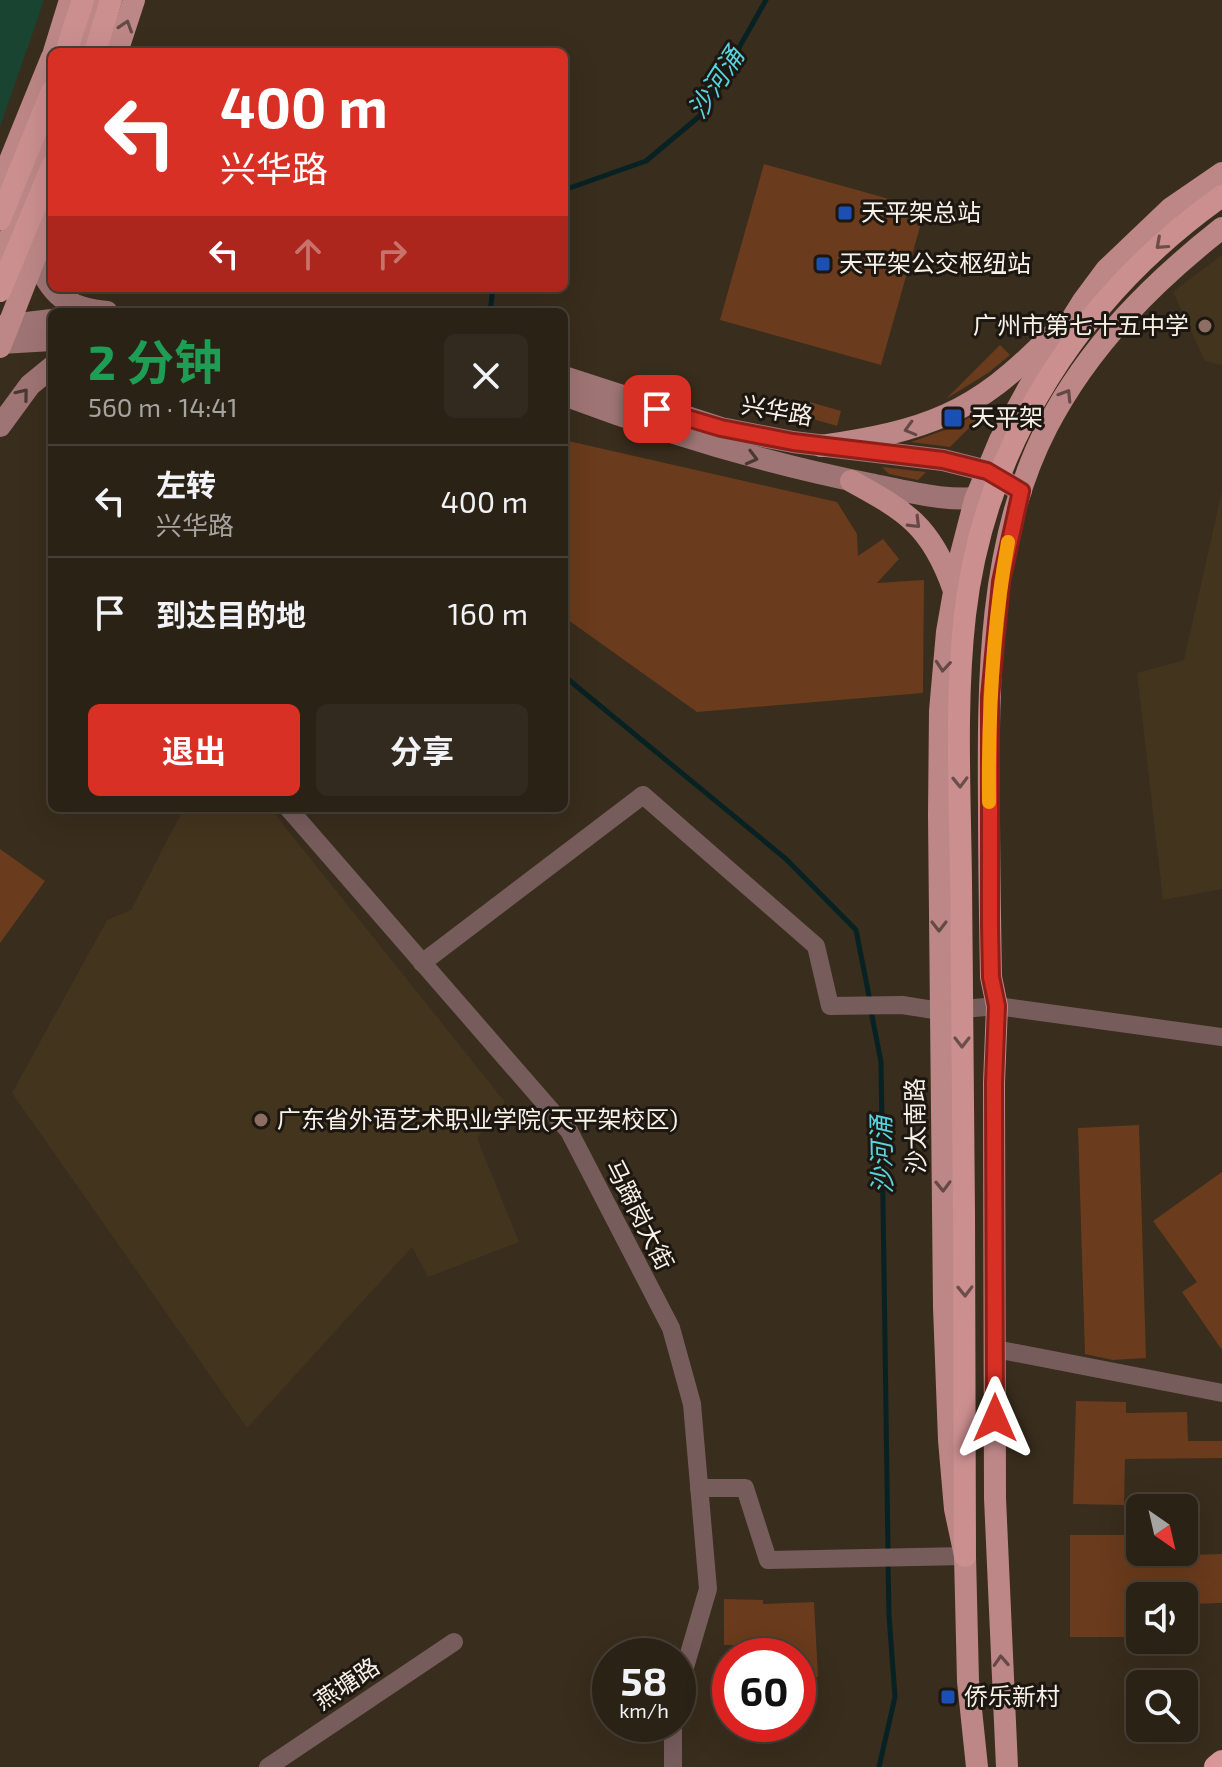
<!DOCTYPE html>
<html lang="zh">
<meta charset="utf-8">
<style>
body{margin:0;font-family:"Exo 2","Noto Sans SC",sans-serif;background:#332a1f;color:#f1f3f6;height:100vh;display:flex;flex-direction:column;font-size:30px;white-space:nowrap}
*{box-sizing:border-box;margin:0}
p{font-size:26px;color:#a6a4a1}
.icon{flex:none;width:44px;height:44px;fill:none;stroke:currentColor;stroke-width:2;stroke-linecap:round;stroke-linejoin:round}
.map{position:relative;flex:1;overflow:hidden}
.sheet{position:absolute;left:48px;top:308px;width:520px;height:504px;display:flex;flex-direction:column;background:#2b2216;border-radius:12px;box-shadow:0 8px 32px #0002,0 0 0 2px #473f35}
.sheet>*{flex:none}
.guide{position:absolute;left:48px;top:48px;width:520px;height:244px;border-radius:12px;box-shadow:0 8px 32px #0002,0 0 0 2px #473f35;background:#d93025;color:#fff;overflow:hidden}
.needle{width:52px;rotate:146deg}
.controls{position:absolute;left:1126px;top:1494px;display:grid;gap:16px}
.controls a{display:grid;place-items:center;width:72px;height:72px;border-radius:12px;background:#2b2216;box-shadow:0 8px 32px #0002,0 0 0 2px #473f35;font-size:40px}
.speed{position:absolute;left:592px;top:1638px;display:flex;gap:16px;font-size:40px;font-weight:700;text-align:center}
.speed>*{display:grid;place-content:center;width:104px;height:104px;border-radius:50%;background:#2b2216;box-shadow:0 8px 32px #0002,0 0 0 2px #473f35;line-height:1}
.speed small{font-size:20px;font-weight:400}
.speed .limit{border:12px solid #d22;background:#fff;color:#111}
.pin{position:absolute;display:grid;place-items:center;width:68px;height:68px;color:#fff;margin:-34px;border-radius:16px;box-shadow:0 4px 12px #0006}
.me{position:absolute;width:88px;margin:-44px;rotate:0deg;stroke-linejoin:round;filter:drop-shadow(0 0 6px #0008)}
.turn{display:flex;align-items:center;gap:28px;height:168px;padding:0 40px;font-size:36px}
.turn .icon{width:104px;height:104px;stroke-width:2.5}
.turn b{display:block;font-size:56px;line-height:68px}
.lanes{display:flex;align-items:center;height:76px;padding:0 40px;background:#0003;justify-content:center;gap:40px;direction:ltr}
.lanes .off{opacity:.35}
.round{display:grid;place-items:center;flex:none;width:84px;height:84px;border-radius:12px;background:#332a1f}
.head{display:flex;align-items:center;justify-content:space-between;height:136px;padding:0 40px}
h1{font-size:48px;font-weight:700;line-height:60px;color:#1e9e55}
.primary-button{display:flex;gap:16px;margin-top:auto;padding:16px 40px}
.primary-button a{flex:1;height:92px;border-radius:12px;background:#d93025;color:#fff;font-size:32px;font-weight:700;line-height:92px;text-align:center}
.primary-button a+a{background:#332a1f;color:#f1f3f6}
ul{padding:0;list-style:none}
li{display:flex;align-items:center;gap:24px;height:112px;padding:0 40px;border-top:2px solid #473f35}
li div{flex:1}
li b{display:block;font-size:30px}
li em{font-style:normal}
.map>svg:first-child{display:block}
</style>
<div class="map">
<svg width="1222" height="1767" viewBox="0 0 1222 1767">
<rect width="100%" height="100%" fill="#392d1d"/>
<g fill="#43341d">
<polygon points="1222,255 1222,365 1205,361 1173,292"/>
<polygon points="1222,491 1222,889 1163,900 1137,673 1184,660"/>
<polygon points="184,808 270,808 505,1102 477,1138 519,1242 428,1277 412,1247 247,1428 12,1093 107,920 131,910"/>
</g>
<polygon fill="#194431" points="0,0 44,0 0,127"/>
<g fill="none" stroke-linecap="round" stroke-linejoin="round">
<g stroke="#082224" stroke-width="5">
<polyline points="564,190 646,161 701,115 766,0"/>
<polyline points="490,312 493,288"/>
<polyline points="564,676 786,859 856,930 870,1001"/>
<polyline points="871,1011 881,1062 888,1552"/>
<polyline points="879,1767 895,1697 889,1615 888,1562"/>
</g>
</g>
<g fill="#6a3b1c">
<polygon points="764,164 925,209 881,365 720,320"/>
<polygon points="1000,345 1010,355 988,373 946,399"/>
<polygon points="810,402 841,411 837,426 806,417"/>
<polygon points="994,403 950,447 911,442 953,427"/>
<polygon points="564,440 837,502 857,534 858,556 883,539 899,559 877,583 924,580 923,693 697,712 564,617"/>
<polygon points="882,467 926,472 918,480 889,474"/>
<polygon points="0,849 45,881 0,943"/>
<polygon points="1139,1125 1146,1358 1113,1360 1085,1354 1078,1128"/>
<polygon points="1222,1172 1222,1350 1182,1292 1197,1282 1153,1221"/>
<polygon points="1076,1401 1126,1402 1126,1413 1187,1412 1188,1441 1222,1441 1222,1458 1125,1459 1124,1505 1073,1504"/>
<polygon points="1070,1535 1131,1535 1131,1557 1222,1554 1222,1603 1184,1604 1184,1596 1140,1596 1140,1606 1130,1606 1130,1637 1070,1637"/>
<polygon points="724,1599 763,1600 763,1604 814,1602 818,1677 798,1678 798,1656 786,1656 785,1645 724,1645"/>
</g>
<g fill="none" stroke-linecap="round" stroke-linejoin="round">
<g stroke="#775c5c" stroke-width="18">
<polyline points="288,808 569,1131 671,1328 692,1404 708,1589 678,1691"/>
<polyline points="422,963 643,795 816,946 830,1006 902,1005 940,1011 997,1006 1222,1037"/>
<polyline points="1006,1351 1222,1393"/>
<polyline points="699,1488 745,1488 768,1560 965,1556"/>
<polyline points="268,1767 454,1642"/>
<polyline points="673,1767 673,1724"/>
</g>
<g stroke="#9f7474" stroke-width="22">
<path d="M34 257C54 296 63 307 107 312"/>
<polyline points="0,326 52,320"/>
<polyline points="1,343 52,340"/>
<polyline points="564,377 721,428 793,442 943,460 987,471 1021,491"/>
<path d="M564 395C665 433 765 463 870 484 909 492 953 504 992 496"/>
<polyline points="0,426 30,385 52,367"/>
</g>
<g stroke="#bd8787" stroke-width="22">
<polyline points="54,52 70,0"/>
<polyline points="80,52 96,0"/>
<polyline points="117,52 134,0"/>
<polyline points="0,185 52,57"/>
<polyline points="0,261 52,132"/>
<polyline points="0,347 52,214"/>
<path d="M821 446C925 431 975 414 1049 337"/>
<path d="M851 481C906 511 931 526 953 588"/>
<polyline points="977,1767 968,1681 965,1556 955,1509 949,1440 944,1307 939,815 940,711 947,632 960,558 975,500 1000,440 1029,387 1083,301 1106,270 1171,208 1222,173"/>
<path d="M1007 1767 995 1498 994 1083 997 1006 991 977C990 920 989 864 989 807 988 681 988 541 1047 427 1089 346 1152 283 1222 228"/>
</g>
<g stroke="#cb8f90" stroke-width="22">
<polyline points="66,52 83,0"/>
<polyline points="95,52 111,0"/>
<polyline points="0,219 52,91"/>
<polyline points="0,291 52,166"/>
<polyline points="964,1213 965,1556"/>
</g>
<polyline stroke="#d99798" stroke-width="24" points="1216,1767 1222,1762"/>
<path stroke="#cb8f90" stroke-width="22" d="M964 1213C962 1102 963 991 961 881 960 793 955 703 965 615 985 443 1082 295 1222 196"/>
</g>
<defs><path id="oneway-chevron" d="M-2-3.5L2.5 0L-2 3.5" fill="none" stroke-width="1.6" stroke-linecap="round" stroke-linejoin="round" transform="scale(2)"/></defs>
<g stroke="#644946">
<use href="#oneway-chevron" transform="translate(126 26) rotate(-72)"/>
<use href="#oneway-chevron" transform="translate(1066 395) rotate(-58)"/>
<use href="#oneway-chevron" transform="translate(910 429) rotate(164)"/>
<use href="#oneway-chevron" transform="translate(915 523) rotate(45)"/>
<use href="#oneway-chevron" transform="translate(943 666) rotate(95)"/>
<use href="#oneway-chevron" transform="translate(939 926) rotate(90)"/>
<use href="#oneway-chevron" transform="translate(943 1186) rotate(89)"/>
<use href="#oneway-chevron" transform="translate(1001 1661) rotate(-93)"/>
</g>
<g stroke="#6b4d4a">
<use href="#oneway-chevron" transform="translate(1161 244) rotate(138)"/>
<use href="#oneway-chevron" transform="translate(960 782) rotate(89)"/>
<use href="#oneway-chevron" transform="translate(962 1042) rotate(90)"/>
<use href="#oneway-chevron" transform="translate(965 1291) rotate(89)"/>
</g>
<g stroke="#4a3833">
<use href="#oneway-chevron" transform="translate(23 394) rotate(-51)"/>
<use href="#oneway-chevron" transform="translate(752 458) rotate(15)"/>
</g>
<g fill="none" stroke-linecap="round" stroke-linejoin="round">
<defs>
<polyline id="route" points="657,409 721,428 793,442 943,460 987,471 1021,491 1001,582 990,697 990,925 991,977 997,1006 994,1083 995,1418"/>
</defs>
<use href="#route" stroke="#8d1f18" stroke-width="20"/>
<use href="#route" stroke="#d93025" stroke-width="14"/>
<path stroke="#f59e0b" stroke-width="14" d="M989 802C988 715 992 629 1008 542"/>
</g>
<g fill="#1a4fb4" stroke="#1c1710" stroke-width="3">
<rect x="837" y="205" width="16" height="16" rx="4"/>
<rect x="815" y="256" width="16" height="16" rx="4"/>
<rect x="943" y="408" width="20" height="20" rx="4"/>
<rect x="940" y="1689" width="16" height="16" rx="4"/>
</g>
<g fill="#8d6e63" stroke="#1c1710" stroke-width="3">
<circle cx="1205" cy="326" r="8"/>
<circle cx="261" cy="1120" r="8"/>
</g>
<g text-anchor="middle" stroke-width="6" stroke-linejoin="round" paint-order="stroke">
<g font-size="24" fill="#f8f1e7" stroke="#1c1710" text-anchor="start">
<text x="861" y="221">天平架总站</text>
<text x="839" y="272">天平架公交枢纽站</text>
<text x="1189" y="334" text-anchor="end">广州市第七十五中学</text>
<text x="971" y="426">天平架</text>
<text x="277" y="1128">广东省外语艺术职业学院(天平架校区)</text>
<text x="964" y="1705">侨乐新村</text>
</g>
<g font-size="24" fill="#f8f1e7" stroke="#1c1710">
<text transform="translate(777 411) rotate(10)" y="8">兴华路</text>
<text transform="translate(916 1126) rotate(-91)" y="8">沙太南路</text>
<text transform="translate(639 1215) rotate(63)" y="8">马蹄岗大街</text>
<text transform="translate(347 1684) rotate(-34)" y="8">燕塘路</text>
</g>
<g font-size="26" font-style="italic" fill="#58d3df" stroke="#1c1710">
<text transform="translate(716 83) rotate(-57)" y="9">沙河涌</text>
<text transform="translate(882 1155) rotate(-91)" y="9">沙河涌</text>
</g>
</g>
</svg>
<div class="controls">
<a><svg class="needle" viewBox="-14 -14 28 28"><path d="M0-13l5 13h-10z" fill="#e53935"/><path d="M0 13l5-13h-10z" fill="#a6a4a1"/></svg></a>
<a><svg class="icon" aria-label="sound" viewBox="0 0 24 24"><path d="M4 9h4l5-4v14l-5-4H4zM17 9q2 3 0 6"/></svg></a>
<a><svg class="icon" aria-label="search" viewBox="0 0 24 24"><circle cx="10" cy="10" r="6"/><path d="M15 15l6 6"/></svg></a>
</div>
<div class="speed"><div>58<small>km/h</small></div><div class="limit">60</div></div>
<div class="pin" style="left:657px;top:409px;background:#d93025"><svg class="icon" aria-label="arrive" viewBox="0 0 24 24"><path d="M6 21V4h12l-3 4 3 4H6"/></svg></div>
<svg class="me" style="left:995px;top:1418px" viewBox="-20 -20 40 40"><path d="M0-17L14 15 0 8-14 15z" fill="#d93025" stroke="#fff" stroke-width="4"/></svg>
<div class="guide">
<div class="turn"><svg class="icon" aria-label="left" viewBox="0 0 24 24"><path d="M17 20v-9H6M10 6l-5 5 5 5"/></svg><div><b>400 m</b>兴华路</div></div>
<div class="lanes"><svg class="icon" aria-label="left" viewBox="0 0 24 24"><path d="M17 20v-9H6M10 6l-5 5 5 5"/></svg><svg class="icon off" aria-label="ahead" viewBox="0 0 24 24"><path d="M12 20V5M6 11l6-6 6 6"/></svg><svg class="icon off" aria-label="right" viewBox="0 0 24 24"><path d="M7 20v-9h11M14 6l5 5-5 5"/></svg></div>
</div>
<section class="sheet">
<div class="head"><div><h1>2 分钟</h1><p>560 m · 14:41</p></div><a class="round"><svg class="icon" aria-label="close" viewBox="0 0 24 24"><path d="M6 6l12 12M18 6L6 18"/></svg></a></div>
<ul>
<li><svg class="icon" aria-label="left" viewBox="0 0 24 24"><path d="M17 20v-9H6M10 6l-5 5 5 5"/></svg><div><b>左转</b><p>兴华路</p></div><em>400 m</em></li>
<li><svg class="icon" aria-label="arrive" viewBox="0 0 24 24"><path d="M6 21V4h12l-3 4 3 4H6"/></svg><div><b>到达目的地</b></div><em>160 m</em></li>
</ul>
<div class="primary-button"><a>退出</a><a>分享</a></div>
</section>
</div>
